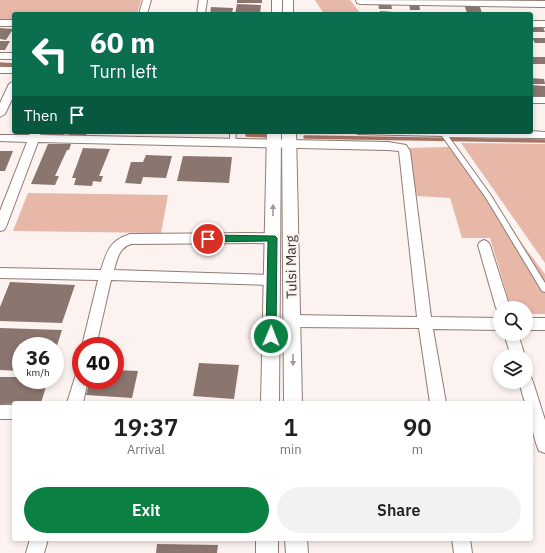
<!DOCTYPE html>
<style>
body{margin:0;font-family:"IBM Plex Sans",sans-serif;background:#f2f2f2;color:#202124;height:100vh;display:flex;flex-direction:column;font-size:15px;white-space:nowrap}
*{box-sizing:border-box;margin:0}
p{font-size:13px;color:#757577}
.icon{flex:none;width:22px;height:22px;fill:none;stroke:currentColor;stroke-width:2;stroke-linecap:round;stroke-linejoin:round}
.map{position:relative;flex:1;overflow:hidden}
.side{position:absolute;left:12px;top:401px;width:521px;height:140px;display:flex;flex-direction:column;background:#fff;border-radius:4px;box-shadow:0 2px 6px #0003}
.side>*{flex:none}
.hud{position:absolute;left:12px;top:12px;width:521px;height:122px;border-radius:4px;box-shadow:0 2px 6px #0003;background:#0b6e4f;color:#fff;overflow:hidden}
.controls{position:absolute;left:493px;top:301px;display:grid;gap:8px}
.controls a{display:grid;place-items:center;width:40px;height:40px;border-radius:50%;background:#fff;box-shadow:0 2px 6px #0003;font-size:20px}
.speed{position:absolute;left:12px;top:337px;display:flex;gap:8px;font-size:20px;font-weight:700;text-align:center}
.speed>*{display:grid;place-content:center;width:52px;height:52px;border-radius:50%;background:#fff;box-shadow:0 2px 6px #0003;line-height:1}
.speed small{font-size:10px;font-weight:400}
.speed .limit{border:6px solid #d22;background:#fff;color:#111}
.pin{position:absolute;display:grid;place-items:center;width:34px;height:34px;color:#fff;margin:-17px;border:2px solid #fff;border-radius:50%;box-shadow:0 1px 4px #0007}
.me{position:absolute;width:44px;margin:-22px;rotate:1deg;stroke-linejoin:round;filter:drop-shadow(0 0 3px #0008)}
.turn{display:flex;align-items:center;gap:14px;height:84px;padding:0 12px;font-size:18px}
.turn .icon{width:52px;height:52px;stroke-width:2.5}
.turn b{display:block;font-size:28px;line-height:34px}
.then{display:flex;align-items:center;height:38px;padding:0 12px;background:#0003;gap:8px;font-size:15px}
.eta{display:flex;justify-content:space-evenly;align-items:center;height:68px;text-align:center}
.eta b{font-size:24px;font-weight:600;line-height:28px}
.primary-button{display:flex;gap:8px;margin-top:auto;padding:8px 12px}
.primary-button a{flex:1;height:46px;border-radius:24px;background:#0b8043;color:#fff;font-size:16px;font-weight:600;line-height:46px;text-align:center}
.primary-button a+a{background:#f2f2f2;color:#202124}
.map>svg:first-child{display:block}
</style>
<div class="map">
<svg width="545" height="553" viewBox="0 0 545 553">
<rect width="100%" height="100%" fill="#fcf3f0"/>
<g fill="#e7b7a8">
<polygon points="0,0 141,0 137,14 14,14 14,19 0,19"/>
<polygon points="315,0 350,0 361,14 324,14"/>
<polygon points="461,143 545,144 545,263"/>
<polygon points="449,147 545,274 545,314 526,314 526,308 511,308 490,238 462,238 450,198 417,196 405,148"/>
<polygon points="28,193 168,195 161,233 13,231"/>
</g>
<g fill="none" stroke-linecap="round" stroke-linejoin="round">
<g stroke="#a97665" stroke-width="3.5">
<polyline points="0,64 14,65"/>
<polyline points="247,132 247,135 269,136"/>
<polyline points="305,137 545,141"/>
</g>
</g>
<g fill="#8a756f">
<rect x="237" y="0" width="25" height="3"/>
<polygon points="378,3 391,3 392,9 379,9"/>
<polygon points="409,3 419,3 420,10 410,10"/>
<polygon points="237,4 261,5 260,14 235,14"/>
<polygon points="464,4 479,4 482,13 467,13"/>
<polygon points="211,7 233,8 232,14 210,14"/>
<polygon points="380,11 394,12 394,14 380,14"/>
<polygon points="531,25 542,25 545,32 531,32"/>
<polygon points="0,28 13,29 6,40 0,39"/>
<polygon points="532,38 545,38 545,43 535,43"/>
<polygon points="0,41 10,41 5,50 0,50"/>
<rect x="531" y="57" width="14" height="7"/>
<polygon points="531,78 544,79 545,84 531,84"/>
<polygon points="531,85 545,86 545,97 531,96"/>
<polygon points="48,132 65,132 63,137 46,137"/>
<polygon points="70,132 87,132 86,136 68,136"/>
<polygon points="48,144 71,144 69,150 67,150 55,176 59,176 55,185 31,184"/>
<polygon points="83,148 110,149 99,176 103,176 101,182 93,181 92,186 74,185 76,178 72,178"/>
<polygon points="0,151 13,151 5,171 0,171"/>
<polygon points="146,155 172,156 166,178 143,177 141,184 125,183 131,162 143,162"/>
<polygon points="183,156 232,157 229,183 177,181"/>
<polygon points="10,282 75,285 62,323 0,321 0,307"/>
<polygon points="0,328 62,330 55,352 55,346 21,346 21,371 0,370"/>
<polygon points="199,363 239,365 234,399 193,396"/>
<polygon points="115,370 138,371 132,398 86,395 90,380 115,380"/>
<polygon points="0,377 21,377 21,380 48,380 41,403 0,404"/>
<polygon points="157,544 218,545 217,553 156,553"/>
</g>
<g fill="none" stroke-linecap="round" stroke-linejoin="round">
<defs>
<g id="service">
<polygon points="230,132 236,132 235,144 233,145 230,143"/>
<polygon points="355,132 446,133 490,194 545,283 545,292 542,291 486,198 442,136 358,134"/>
</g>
<g id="minor">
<polygon points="143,0 151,0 147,14 139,14"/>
<polygon points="199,0 207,0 205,14 197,14"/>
<polygon points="356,0 545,1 545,7 360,4 357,3"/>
<rect x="0" y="20" width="14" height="6"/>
<rect x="531" y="21" width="14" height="6"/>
<rect x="0" y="53" width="14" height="6"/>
<rect x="0" y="67" width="14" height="6"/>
<polygon points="14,81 14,95 5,114 0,117 0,103 9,84"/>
<rect x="531" y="97" width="14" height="6"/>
<polygon points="531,131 545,132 545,138 444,137 439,134 440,132"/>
<polygon points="31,132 41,132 40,135 388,142 406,145 410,151 431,317 500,318 500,330 433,329 446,403 430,403 419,328 292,327 287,325 285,321 287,317 292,315 417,317 399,151 388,150 38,142 6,227 4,230 0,231 0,211 27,142 0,141 0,135 29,135"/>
<path d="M272 233 276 235 278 238 276 241 272 243 131 244C119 248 117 259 114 270L272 275 277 276 279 280 277 284 272 285 111 280 96 346H82L98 280 0 278V268L101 270C107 251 109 241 130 234Z"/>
<polygon points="484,240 488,242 490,245 510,308 500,308 500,312 496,308 478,245 480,242"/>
<rect x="526" y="318" width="19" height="12"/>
<polygon points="504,334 518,334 525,356 511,356"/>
<polygon points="81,373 81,380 88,380 83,403 67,403 76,374"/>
<path d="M526 376 531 377 533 382 545 420V453L539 451C532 435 531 420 531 403H525L519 382H526Z"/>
<rect x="0" y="405" width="14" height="14"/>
<polygon points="30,539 48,539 44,553 26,553"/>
<polygon points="452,539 470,539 472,553 454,553"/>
</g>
<g id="tertiary">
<rect x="272" y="0" width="10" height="14"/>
<rect x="283" y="0" width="10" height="14"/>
<polygon points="267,132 281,132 279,403 261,403"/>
<polygon points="282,132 296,132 302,403 284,403"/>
<rect x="256" y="539" width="22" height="14"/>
<polygon points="285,539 307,539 308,553 286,553"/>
</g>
</defs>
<use href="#service" stroke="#907c75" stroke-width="2"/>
<use href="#minor" stroke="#907c75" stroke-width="2"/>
<use href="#tertiary" stroke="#907c75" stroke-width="2"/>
<use href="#service" fill="#fff" fill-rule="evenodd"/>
<use href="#minor" fill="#fff" fill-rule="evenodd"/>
<use href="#tertiary" fill="#fff" fill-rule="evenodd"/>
</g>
<defs><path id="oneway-solid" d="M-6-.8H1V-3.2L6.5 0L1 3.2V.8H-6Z"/></defs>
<g fill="#9f9a99">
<use href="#oneway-solid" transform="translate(273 210) rotate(-89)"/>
<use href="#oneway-solid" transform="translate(293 360) rotate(89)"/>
</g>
<polygon fill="#0b8043" stroke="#07532c" points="208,235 275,236 277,238 276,336 275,338 268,338 266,336 268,241 208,242 204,239"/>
<g text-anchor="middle" stroke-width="4" stroke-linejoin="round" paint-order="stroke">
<g font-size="14" fill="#3f3633" stroke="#fcf3f0">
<text transform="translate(291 267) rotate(-91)" y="5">Tulsi Marg</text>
</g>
</g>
</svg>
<div class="controls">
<a><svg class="icon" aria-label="search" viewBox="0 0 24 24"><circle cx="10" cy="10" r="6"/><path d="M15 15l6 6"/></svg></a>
<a><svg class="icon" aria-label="layers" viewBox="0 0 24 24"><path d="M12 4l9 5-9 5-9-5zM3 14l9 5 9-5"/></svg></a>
</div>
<div class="speed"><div>36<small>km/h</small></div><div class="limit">40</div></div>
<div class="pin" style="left:208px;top:239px;background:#d93025"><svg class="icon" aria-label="arrive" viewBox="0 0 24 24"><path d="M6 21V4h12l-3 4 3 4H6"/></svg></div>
<svg class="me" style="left:271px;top:336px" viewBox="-20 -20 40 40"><circle r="17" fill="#0b8043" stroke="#fff" stroke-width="3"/><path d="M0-11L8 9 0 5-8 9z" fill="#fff"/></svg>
<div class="hud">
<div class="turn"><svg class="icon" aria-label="left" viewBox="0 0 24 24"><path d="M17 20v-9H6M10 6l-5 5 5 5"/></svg><div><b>60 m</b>Turn left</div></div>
<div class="then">Then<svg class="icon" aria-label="arrive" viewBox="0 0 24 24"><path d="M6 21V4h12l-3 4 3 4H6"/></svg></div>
</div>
<section class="side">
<div class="eta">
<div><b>19:37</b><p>Arrival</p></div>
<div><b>1</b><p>min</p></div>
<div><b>90</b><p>m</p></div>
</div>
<div class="primary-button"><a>Exit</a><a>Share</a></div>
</section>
</div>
